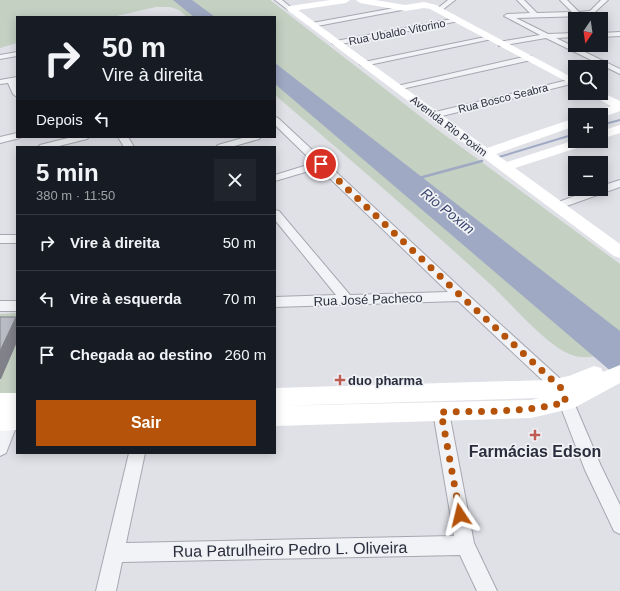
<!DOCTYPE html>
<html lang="pt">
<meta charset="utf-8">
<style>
body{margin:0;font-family:Arial,sans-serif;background:#20242c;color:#f1f3f6;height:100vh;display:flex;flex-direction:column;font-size:15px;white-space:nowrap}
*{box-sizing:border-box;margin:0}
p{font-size:13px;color:#9ea1a6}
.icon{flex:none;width:22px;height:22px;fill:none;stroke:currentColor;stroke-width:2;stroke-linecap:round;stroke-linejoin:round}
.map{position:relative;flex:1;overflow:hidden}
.drawer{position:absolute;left:16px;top:146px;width:260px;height:308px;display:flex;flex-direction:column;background:#171b24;border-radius:0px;box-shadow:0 2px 10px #0003}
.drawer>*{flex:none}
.guide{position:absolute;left:16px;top:16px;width:260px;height:122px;border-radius:0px;box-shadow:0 2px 10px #0003;background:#171b24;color:#f1f3f6;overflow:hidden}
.needle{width:26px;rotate:193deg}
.buttons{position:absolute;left:568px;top:12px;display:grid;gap:8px}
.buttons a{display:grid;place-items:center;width:40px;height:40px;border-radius:0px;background:#171b24;box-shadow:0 2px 10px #0003;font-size:20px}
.pin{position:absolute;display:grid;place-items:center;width:34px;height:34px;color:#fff;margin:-17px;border:2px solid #fff;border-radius:50%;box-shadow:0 1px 4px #0007}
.me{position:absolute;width:44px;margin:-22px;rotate:350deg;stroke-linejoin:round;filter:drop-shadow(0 0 3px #0008)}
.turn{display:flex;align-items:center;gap:14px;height:84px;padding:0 20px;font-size:18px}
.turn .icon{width:52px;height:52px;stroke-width:2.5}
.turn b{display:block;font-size:28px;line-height:34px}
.then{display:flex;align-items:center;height:38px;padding:0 20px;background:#0003;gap:8px;font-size:15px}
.round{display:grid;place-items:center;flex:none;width:42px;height:42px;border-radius:0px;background:#20242c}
.summary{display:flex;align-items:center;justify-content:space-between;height:68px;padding:0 20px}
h1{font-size:24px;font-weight:800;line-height:30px}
.action{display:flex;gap:8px;margin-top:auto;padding:8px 20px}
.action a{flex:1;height:46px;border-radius:0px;background:#b45309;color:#fff;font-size:16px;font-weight:800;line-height:46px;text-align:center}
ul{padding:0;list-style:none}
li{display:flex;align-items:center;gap:12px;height:56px;padding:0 20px;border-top:1px solid #363941}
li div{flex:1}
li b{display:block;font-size:15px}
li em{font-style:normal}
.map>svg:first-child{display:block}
</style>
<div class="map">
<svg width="620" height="591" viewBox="0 0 620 591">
<rect width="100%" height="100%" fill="#e0e1e7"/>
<g fill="#c3d0c2">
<path d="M0 0H270L438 130 620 264V345C604 354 590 361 572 355 547 347 510 302 490 284 420 219 347 157 275 95V17H187L179 10 170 7H156L112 17H17V43L0 48Z"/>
<polygon points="17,313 17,397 0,397 0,314"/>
</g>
<g fill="#9fa9c3">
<polygon points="173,0 192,0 215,17 194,17"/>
<polygon points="275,63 620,331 620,379 275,84"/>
</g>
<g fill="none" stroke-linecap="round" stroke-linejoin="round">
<g stroke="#9fa9c3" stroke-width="2">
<polyline points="601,125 620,120"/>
<polyline points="499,157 575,134"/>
</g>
<polyline stroke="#9fa9c3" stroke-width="2.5" points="419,178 482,161"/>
<defs>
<g id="street">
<polygon points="275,0 282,0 293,9 288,10"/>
<polygon points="448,0 455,0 441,11 437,11 437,9"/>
<polygon points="517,0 524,0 537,13 572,12 560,0 567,0 579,12 590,11 601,0 608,0 594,13 585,16 516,18 548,34 575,33 575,37 556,38 620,69 620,74 546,38 499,46 499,42 540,35 504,16 507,14 530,13"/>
<polygon points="405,6 408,8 407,9 312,27 309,25 312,23"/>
<polygon points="457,18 459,19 459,21 336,45 332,43 336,41"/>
<polygon points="620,32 620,36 601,37 601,33"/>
<polygon points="490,36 494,38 492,39 364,66 360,64 364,62"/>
<polygon points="17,52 17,56 0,59 0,55"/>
<polygon points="528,56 531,56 531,60 397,90 393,88 397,86"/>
<polygon points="17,77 16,82 17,97 13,94 8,83 0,84 0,80"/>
<polygon points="572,79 575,80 575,83 434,118 430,115 431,113"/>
<polygon points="275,117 278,118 466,293 566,384 601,466 620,505 620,534 614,531 585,470 555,392 458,301 275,307 275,297 336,295 275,220 275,210 279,211 350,295 448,292 319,168 275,181 275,175 314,163 275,125"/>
<polygon points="17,133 17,137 20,138 0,143 0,137"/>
<polygon points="72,137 89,137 87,139 55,147 38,147 40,145"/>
<polygon points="118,137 128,137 134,147 124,147"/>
<polygon points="246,137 261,137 259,139 231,147 216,147 218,145"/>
<polygon points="620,180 620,187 561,208 553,208 552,206 553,204 594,189 601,189 601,186"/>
<rect x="0" y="235" width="17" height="8"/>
<rect x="0" y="301" width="17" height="10"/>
<polygon points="441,405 447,407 449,412 474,543 497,591 477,591 460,555 122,562 116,591 96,591 129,453 145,453 126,543 454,536 433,412 435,407"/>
<polygon points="11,413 17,415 17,425 6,453 0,456 0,428 5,415"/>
</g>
</defs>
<use href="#street" stroke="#a6a7b1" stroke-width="2"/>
<use href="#street" fill="#f2f3f6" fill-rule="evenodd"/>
<g fill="#fff" fill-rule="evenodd">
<polygon points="330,0 350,0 346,3 298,10 487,148 575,118 575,126 496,154 507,162 575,140 575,141 591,141 589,144 515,168 620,244 620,258 614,256 286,9 290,6"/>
<polygon points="356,0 375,0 405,5 424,2 436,5 575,79 575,86 430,9 424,8 405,11 360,3"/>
<polygon points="601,92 620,101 620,111 601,118 601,115 591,115 593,112 611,106 591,95 589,93 601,93"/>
<polygon points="620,125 620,133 601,139 601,131"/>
<polygon points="620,365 620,383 574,408 531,418 275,426 275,406 531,400 539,398 275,406 275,388 548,380 569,376 594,366 601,368 603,372"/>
<polygon points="0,393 17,393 17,430 0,431 0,411 3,411 0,411"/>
</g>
</g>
<polygon fill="#818289" points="16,317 17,319 17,342 1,379 0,379 0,351"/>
<polygon fill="#b8bac4" stroke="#818289" points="0,317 16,317 0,351"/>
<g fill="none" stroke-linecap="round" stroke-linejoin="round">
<path stroke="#b45309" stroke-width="7" stroke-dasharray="0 12.6" d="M321 164 461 296 561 388 566 402C526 413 482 411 441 412L460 515"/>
</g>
<g fill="#bf5b53" stroke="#eff1f5" stroke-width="1.5">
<path d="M338 374h4v4h4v4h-4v4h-4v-4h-4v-4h4z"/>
<path d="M533 429h4v4h4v4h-4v4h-4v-4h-4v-4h4z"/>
</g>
<g text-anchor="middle" stroke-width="3.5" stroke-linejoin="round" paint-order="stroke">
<g font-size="11" fill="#2b2d3d" stroke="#eff1f5">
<text transform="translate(397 32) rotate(-11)" y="4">Rua Ubaldo Vitorino</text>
<text transform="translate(503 98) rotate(-14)" y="4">Rua Bosco Seabra</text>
<text transform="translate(449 126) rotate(37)" y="4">Avenida Rio Poxim</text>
</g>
<g font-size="13" fill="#2b2d3d" stroke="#eff1f5">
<text transform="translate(368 299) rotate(-2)" y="5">Rua José Pacheco</text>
</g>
<g font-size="13" font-weight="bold" fill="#2b2d3d" stroke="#eff1f5" text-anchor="start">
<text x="348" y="385">duo pharma</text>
</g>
<g font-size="14" font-style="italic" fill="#39456c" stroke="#eff1f5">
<text transform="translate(448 211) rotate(39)" y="5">Rio Poxim</text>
</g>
<g font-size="16" font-weight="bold" fill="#2b2d3d" stroke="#eff1f5">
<text x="535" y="457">Farmácias Edson</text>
</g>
<g font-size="16" fill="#2b2d3d" stroke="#eff1f5">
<text transform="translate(290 549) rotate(-1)" y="6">Rua Patrulheiro Pedro L. Oliveira</text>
</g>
</g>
</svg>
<div class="buttons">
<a><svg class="needle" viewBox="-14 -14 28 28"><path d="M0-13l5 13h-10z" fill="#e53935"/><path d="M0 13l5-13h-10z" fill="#9ea1a6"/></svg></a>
<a><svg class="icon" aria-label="search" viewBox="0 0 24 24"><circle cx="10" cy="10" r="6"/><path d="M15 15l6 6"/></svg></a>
<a>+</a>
<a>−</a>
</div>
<div class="pin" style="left:321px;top:164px;background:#d93025"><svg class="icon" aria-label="arrive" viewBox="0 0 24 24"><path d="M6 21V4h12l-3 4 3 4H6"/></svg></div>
<svg class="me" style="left:460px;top:515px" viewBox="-20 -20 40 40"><path d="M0-17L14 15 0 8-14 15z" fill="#b45309" stroke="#fff" stroke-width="4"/></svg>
<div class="guide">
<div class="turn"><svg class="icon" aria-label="right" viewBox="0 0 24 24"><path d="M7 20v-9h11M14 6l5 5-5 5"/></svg><div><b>50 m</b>Vire à direita</div></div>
<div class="then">Depois<svg class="icon" aria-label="left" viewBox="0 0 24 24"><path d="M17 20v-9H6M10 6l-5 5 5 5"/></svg></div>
</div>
<section class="drawer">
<div class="summary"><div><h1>5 min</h1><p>380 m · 11:50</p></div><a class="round"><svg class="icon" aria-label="close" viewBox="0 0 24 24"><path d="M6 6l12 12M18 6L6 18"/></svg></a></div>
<ul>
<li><svg class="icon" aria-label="right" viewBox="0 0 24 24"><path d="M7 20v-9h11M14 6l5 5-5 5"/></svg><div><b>Vire à direita</b></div><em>50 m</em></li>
<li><svg class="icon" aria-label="left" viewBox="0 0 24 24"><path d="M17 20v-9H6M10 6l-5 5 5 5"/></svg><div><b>Vire à esquerda</b></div><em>70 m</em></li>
<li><svg class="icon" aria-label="arrive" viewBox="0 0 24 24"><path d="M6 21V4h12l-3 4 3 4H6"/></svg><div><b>Chegada ao destino</b></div><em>260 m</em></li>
</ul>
<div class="action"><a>Sair</a></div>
</section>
</div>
